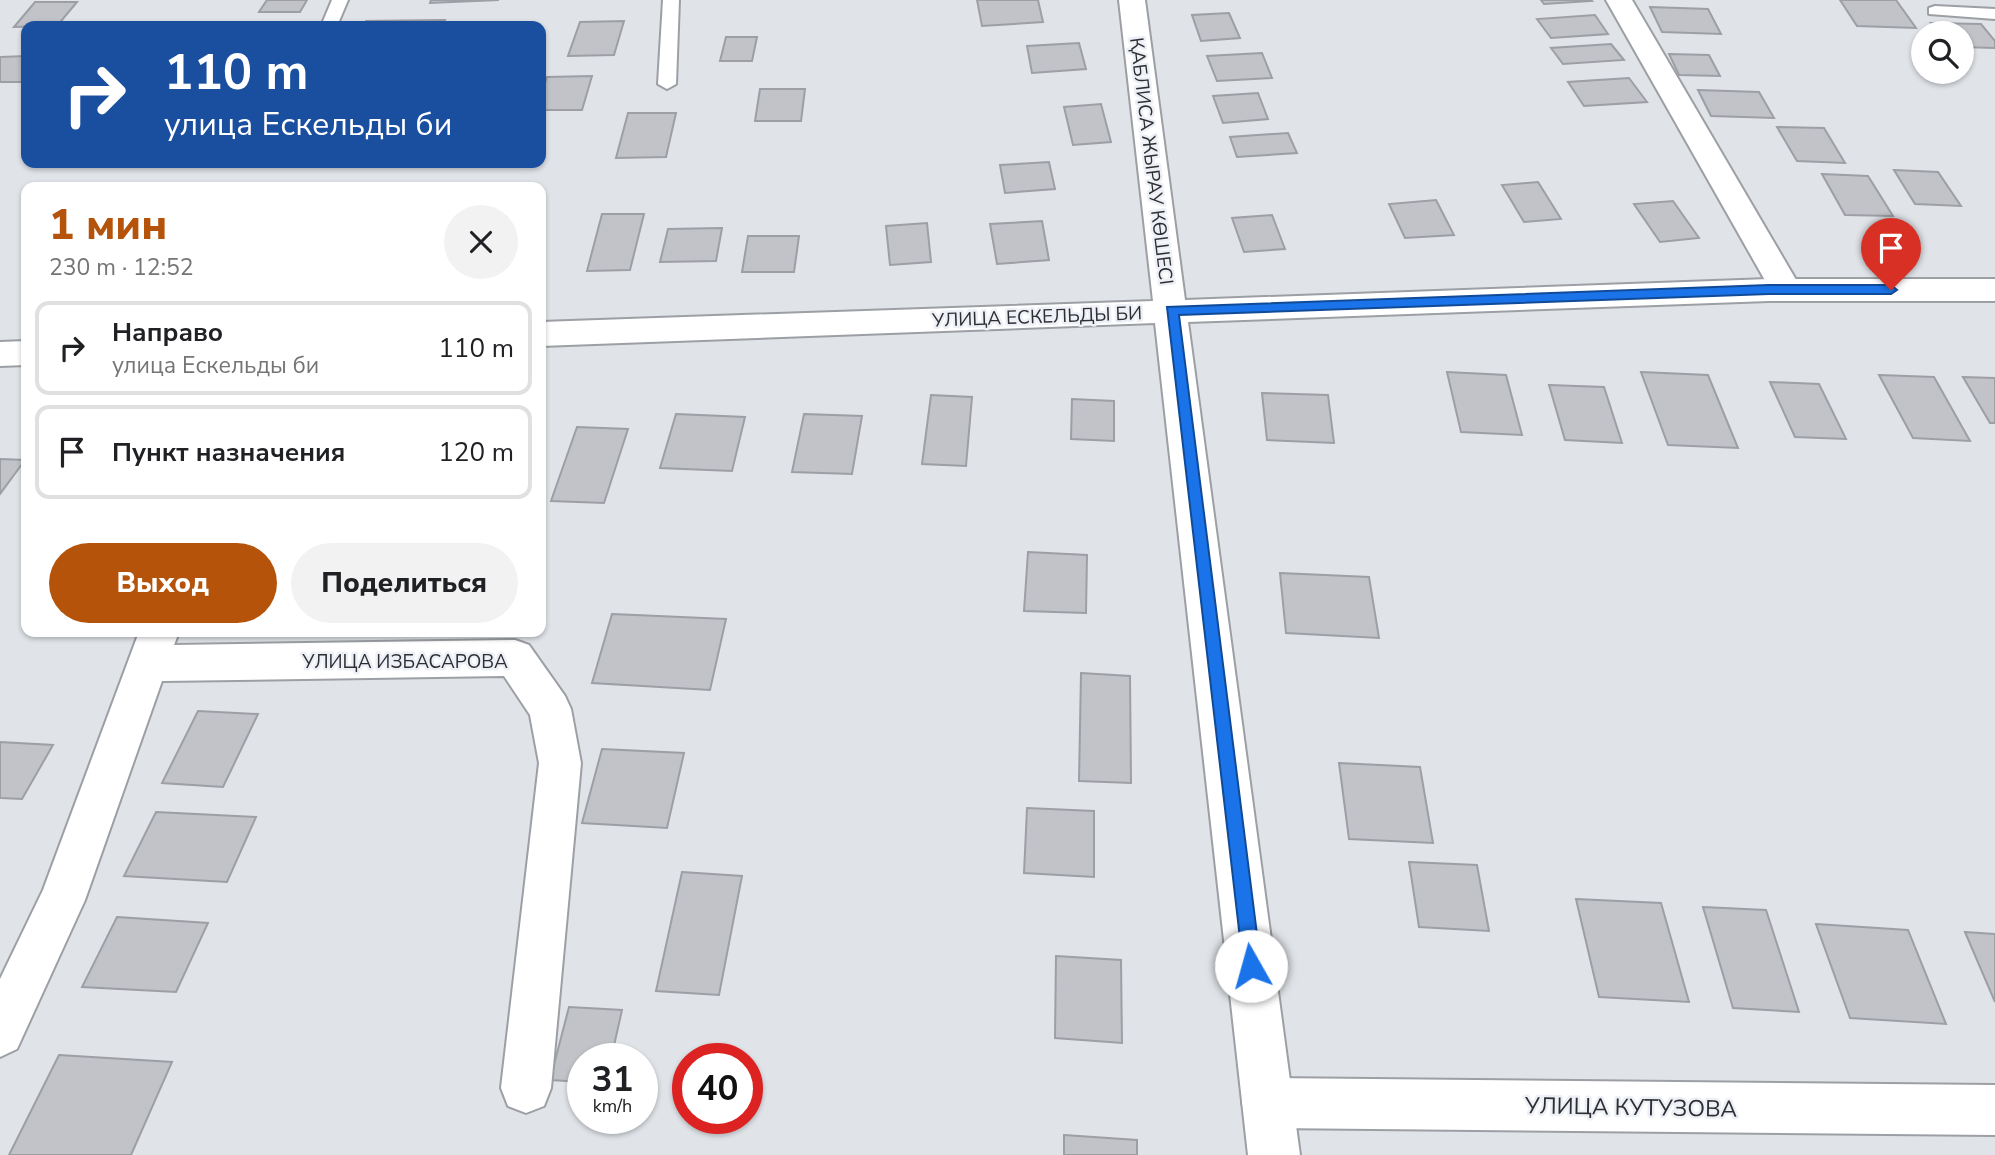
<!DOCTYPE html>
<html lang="ru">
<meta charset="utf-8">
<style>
body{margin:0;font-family:"Nunito Sans",sans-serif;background:#f2f2f2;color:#202124;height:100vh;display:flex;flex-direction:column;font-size:26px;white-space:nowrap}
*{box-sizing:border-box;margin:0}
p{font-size:23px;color:#757577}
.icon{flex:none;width:38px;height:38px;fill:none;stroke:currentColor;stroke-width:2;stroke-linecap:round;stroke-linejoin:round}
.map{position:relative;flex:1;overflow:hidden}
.side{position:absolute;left:21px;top:182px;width:525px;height:455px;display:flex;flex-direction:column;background:#fff;border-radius:14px;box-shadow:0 2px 5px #0004}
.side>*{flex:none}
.top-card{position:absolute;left:21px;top:21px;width:525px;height:147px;border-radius:14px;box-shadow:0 2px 5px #0004;background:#1a4fa0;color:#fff;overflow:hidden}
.controls{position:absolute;left:1911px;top:21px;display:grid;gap:14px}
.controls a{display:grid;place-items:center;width:63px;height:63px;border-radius:50%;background:#fff;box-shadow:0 2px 5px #0004;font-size:35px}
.speed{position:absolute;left:567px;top:1043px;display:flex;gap:14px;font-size:35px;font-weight:700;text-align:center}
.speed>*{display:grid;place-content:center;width:91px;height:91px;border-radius:50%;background:#fff;box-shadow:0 2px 5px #0004;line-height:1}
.speed small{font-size:18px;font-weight:400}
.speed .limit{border:10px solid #d22;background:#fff;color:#111}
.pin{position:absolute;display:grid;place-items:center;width:60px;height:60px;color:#fff;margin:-72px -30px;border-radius:50% 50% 50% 0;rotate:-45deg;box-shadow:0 0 7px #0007}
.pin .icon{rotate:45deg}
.me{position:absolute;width:77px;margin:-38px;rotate:353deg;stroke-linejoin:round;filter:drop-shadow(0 0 5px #0008)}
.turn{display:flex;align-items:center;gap:24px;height:147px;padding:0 28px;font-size:32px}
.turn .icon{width:91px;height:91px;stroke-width:2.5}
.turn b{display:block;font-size:49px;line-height:60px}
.round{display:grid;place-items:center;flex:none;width:74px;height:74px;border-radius:37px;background:#f2f2f2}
.headline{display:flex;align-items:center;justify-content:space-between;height:119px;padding:0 28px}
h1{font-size:42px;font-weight:800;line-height:52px;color:#b45309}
.cta{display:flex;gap:14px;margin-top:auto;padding:14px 28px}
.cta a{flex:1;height:80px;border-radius:42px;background:#b45309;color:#fff;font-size:28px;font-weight:800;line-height:80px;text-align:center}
.cta a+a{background:#f2f2f2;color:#202124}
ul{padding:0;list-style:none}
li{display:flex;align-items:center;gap:21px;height:94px;margin:0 14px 10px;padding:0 14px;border:4px solid #e0e0e0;border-radius:14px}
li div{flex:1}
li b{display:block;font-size:26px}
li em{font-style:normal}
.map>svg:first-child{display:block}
</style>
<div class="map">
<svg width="1995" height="1155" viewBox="0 0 1995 1155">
<rect width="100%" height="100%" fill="#e0e3e8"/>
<g fill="#c1c3c9" stroke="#9d9fa5" stroke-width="2">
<polygon points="267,0 307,0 300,12 259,12"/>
<polygon points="431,0 499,0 430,3"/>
<polygon points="977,0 1038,0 1043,22 982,26"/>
<polygon points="1541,0 1591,0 1592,1 1544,4"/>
<polygon points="1840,0 1896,0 1916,28 1857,26"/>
<polygon points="35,2 77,2 57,26 14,27"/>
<polygon points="1650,7 1708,9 1721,34 1662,32"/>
<polygon points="1229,13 1240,38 1201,41 1192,15"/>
<polygon points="1595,15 1608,34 1551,38 1537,19"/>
<polygon points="445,20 442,26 363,26 366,21"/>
<polygon points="624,21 614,55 568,56 580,22"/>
<polygon points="1931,23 1981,24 1995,41 1995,48 1962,47 1962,33 1939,33"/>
<polygon points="726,37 757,37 752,61 720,61"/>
<polygon points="1079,43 1086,69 1032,73 1027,46"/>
<polygon points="1611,44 1624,60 1563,64 1551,48"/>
<polygon points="1262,53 1272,78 1217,81 1207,56"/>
<polygon points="1669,54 1709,55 1720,76 1679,75"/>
<polygon points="26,56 26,82 0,82 0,57"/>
<polygon points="592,76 582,110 541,110 541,95 547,77"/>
<polygon points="1629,78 1647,102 1584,106 1568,82"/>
<polygon points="760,89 805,89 801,121 755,121"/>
<polygon points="1698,90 1759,92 1774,118 1711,116"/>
<polygon points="1258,93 1268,119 1223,123 1213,96"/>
<polygon points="1101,104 1111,142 1073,145 1064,107"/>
<polygon points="628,113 676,113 666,157 616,158"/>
<polygon points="1777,127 1824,128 1845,163 1797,161"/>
<polygon points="1288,133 1297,153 1237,157 1230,137"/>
<polygon points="1049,162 1055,189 1005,193 1000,165"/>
<polygon points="1894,170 1938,172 1961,206 1915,204"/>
<polygon points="1822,174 1868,176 1893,216 1845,215"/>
<polygon points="1538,182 1561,219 1524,222 1502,185"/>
<polygon points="1436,200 1454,235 1405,238 1389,204"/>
<polygon points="1673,201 1699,238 1660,242 1634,204"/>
<polygon points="602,214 644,214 630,270 587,271"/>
<polygon points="1272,215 1285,249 1244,252 1232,218"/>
<polygon points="1042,221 1049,260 997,264 990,224"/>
<polygon points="927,223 931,262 890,265 886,226"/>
<polygon points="722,228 716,261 660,262 668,229"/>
<polygon points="748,236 799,236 794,272 742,272"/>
<polygon points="1447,372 1506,375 1522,435 1461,432"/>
<polygon points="1641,372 1708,375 1738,448 1668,445"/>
<polygon points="1879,375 1934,377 1970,441 1913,438"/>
<polygon points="1963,377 1995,378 1995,423 1990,423"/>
<polygon points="1770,382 1819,384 1846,439 1795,437"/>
<polygon points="1549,385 1604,387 1622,443 1565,440"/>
<polygon points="1262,393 1328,395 1334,443 1267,440"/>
<polygon points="931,395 972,397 966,466 922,464"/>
<polygon points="1072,399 1114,401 1114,441 1071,439"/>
<polygon points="676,414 745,417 732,471 660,468"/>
<polygon points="804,414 862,416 852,474 792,472"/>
<polygon points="577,427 628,429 604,503 551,501"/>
<polygon points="0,459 25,460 0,494"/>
<polygon points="1028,552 1087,555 1086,613 1024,611"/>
<polygon points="1280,573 1369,577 1379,638 1286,633"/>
<polygon points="612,614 726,619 710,690 592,683"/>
<polygon points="1081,673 1130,676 1131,783 1079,781"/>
<polygon points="198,711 258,714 223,787 162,783"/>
<polygon points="0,742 53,745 22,799 0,798"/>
<polygon points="602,749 684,753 667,828 582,823"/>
<polygon points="1339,763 1420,767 1433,843 1349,839"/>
<polygon points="1027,808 1094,811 1094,877 1024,873"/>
<polygon points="156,812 256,817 227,882 124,876"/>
<polygon points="1409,862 1477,865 1489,931 1419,927"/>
<polygon points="682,872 742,876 719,995 656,991"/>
<polygon points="1576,899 1661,903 1689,1002 1599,997"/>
<polygon points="1703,907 1766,910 1799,1012 1733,1008"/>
<polygon points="117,917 208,923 176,992 82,987"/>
<polygon points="1816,924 1908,930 1946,1024 1850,1018"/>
<polygon points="1965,932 1995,934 1995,1002"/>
<polygon points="1056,956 1121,960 1122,1043 1055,1038"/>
<polygon points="569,1007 622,1010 611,1059 583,1059 583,1082 550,1080"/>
<polygon points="59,1055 172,1062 131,1155 9,1155"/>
<polygon points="1064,1135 1137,1140 1137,1155 1064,1155"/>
</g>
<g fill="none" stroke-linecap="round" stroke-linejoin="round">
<defs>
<g id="service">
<polygon points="332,0 348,0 337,26 321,26"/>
<polygon points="663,0 679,0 676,84 667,89 658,84"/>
<polygon points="1935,6 1995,9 1995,19 1929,14 1929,8"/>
</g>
<g id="minor">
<polygon points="1606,0 1632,0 1802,290 1797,298 1786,301 1775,298"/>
<polygon points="139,632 179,632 174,645 515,640 529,645 565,696 571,709 581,763 551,1088 544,1106 526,1113 508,1106 501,1088 539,763 530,715 504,676 162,681 85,900 17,1049 0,1057 0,979 43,890"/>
<polygon points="1267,1078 1995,1085 1995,1135 1267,1128 1249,1121 1242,1103 1249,1085"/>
</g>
<g id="tertiary">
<polygon points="1119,0 1145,0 1185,300 1769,279 1995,279 1995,301 1769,301 1188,322 1300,1155 1248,1155 1155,323 541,346 541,322 1153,301"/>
<polygon points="26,341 26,365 0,366 0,342"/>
</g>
</defs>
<use href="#service" stroke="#9c9fa4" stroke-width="4"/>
<use href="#minor" stroke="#9c9fa4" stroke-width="4"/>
<use href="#tertiary" stroke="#9c9fa4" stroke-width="4"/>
<use href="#service" fill="#fff" fill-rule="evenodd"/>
<use href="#minor" fill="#fff" fill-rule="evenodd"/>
<use href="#tertiary" fill="#fff" fill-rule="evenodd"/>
</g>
<polygon fill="#1a73e8" stroke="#114b97" stroke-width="2" points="1769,285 1891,285 1897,290 1891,294 1769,294 1179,315 1261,966 1258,973 1251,976 1244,973 1167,307"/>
<g text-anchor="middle" stroke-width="5" stroke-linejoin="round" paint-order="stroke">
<g font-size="19" fill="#2e2f32" stroke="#edf0f6">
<text transform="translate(1152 161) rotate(83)" y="7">ҚАБЛИСА ЖЫРАУ КӨШЕСІ</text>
<text transform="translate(1037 316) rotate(-2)" y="7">УЛИЦА ЕСКЕЛЬДЫ БИ</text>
<text x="405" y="668">УЛИЦА ИЗБАСАРОВА</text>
</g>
<g font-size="23" fill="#2e2f32" stroke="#edf0f6">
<text transform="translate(1631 1107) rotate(1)" y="8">УЛИЦА КУТУЗОВА</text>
</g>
</g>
</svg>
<div class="controls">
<a><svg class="icon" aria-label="search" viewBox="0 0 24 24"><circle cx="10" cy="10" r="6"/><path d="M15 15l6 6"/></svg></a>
</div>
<div class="speed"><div>31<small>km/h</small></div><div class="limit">40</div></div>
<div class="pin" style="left:1891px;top:290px;background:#d93025"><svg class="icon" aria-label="arrive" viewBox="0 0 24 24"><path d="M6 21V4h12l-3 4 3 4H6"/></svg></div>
<svg class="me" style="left:1251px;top:966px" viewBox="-20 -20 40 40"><circle r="19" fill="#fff"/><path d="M0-13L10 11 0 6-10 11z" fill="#1a73e8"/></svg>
<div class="top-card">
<div class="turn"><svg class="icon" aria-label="right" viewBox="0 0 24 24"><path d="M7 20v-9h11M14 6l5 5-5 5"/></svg><div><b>110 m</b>улица Ескельды би</div></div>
</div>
<section class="side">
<div class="headline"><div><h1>1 мин</h1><p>230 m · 12:52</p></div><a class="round"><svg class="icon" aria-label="close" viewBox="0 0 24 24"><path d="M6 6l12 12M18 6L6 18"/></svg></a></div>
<ul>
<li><svg class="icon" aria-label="right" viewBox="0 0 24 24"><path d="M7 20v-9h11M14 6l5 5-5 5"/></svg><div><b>Направо</b><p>улица Ескельды би</p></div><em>110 m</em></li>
<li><svg class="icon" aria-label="arrive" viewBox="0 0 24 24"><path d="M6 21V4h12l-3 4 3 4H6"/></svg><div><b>Пункт назначения</b></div><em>120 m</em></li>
</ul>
<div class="cta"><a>Выход</a><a>Поделиться</a></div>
</section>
</div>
